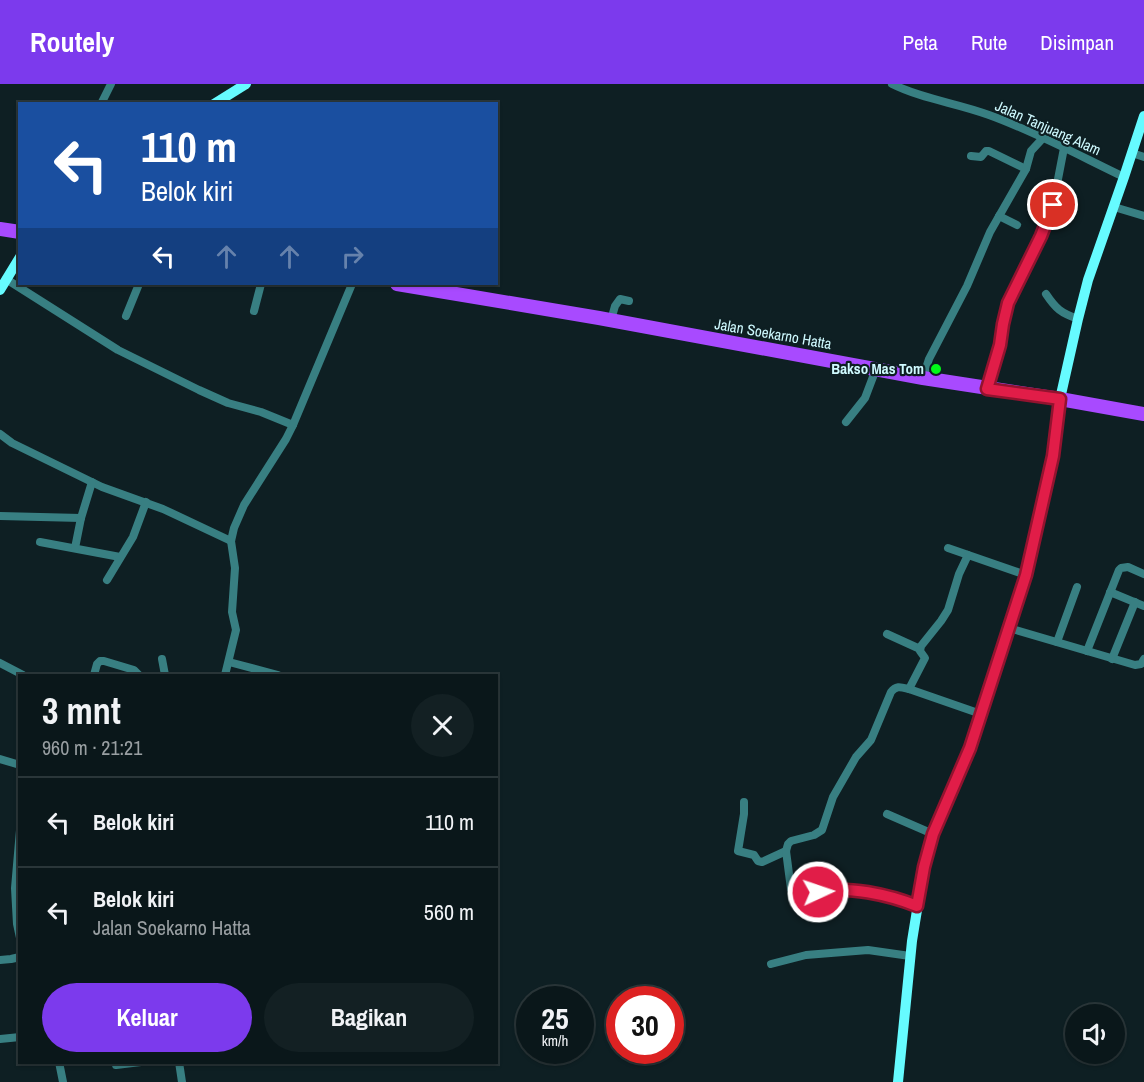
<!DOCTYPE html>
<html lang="id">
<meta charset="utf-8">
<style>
body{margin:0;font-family:"Archivo Narrow",sans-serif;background:#132023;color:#f1f3f6;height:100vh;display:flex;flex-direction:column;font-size:22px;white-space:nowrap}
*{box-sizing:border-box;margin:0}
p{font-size:20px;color:#999fa2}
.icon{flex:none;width:33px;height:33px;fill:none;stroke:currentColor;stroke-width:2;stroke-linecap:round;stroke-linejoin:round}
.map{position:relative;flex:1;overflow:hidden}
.side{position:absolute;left:18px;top:590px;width:480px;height:390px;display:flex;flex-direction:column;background:#0a171a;border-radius:0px;box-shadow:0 2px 4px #0004,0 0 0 2px #2a3639}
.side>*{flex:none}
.banner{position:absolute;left:18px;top:18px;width:480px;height:183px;border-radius:0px;box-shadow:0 2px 4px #0004,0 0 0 2px #2a3639;background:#1a4fa0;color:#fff;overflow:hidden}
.fabs{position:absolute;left:1065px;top:920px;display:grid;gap:12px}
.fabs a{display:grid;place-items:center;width:60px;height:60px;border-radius:50%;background:#0a171a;box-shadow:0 2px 4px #0004,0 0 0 2px #2a3639;font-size:30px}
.speed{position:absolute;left:516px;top:902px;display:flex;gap:12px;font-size:30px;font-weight:700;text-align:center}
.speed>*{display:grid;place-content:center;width:78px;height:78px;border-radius:50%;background:#0a171a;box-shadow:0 2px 4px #0004,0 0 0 2px #2a3639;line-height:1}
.speed small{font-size:15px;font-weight:400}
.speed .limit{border:9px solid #d22;background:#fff;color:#111}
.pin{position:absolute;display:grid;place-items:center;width:51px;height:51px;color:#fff;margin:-26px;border:3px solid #fff;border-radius:50%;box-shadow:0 2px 6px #0007}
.me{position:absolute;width:66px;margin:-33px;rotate:87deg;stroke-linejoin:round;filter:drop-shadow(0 0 4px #0008)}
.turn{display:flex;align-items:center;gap:21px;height:126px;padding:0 24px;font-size:27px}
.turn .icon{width:78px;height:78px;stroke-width:2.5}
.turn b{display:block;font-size:42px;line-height:51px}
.lanes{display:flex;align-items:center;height:57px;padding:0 24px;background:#0003;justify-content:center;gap:30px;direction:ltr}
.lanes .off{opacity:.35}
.round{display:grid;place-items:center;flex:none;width:63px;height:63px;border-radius:32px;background:#132023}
.head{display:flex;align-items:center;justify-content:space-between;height:102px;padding:0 24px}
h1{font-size:36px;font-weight:800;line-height:45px}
.primary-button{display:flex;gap:12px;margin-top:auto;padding:12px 24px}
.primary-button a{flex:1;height:69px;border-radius:36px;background:#7c3aed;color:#fff;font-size:24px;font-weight:800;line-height:69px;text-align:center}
.primary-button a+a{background:#132023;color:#f1f3f6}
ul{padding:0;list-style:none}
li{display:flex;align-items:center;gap:18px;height:90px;padding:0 24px;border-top:2px solid #2a3639}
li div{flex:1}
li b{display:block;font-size:22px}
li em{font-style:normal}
header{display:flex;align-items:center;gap:36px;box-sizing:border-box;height:84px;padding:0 30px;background:#7c3aed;color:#fff}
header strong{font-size:28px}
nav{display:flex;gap:33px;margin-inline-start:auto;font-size:21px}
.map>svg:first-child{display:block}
</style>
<header>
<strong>Routely</strong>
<nav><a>Peta</a><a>Rute</a><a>Disimpan</a></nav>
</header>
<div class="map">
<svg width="1144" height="998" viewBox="0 0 1144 998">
<rect width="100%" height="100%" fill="#0e1f23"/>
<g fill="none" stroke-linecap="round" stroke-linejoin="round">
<g stroke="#387f82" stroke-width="8">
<path d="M892 0C922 15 957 19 989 31 1036 48 1080 72 1124 93"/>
<polyline points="101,20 111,0"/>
<polyline points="1132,69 1144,73"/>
<polyline points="971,72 981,73 986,67 989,67 1026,85"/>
<polyline points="1114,123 1144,132"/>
<polyline points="999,132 1017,141"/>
<polyline points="6,195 118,266 199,306 228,319 261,328 293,341"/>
<path d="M1046 210C1056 225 1061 229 1078 235"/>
<polyline points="254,227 261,200"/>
<polyline points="126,232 139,200"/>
<polyline points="611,236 615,222 620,215 629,217"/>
<polyline points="923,294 929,275 967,202 990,148 1026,85 1031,67 1043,54"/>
<polyline points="986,305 1000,261 1003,240 1008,219 1041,152 1053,121 1064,64"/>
<polyline points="846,338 865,314 876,285"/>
<polyline points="0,350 12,359 102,403 163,425 231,457"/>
<polyline points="0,432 81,434"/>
<polyline points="40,458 120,473"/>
<polyline points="75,464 81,434 92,398"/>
<polyline points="948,464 1026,491"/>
<polyline points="107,496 133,453 146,418"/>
<polyline points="1110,508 1144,522"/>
<polyline points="1009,544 1135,581 1141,580 1144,575"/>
<polyline points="887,550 920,565"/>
<polyline points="1057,558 1077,503"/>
<polyline points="1087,567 1119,486 1121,484 1128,483 1144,490"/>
<polyline points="162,575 165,591"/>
<polyline points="1112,575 1135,518"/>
<polyline points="229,578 278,591"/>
<polyline points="0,579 23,591"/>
<polyline points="94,591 97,580 100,577 104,577 134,586 139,591"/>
<polyline points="225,591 236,546 232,528 235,484 231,457 234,444 244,421 286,355 293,341 352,200"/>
<polyline points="909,605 925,574 920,567 921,562 941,537 948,526 959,490 968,471"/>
<polyline points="0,675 20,681"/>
<polyline points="744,718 744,730 738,767 754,771 758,777 762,778 786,767"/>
<polyline points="887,730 933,750"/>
<polyline points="20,746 15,804 17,840 20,854"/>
<path d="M917 822 893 813 831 805 800 814 795 812 791 805 786 767 788 760 791 757 814 751 822 746 833 713 856 673 871 656 891 608C896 601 901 603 909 605L981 630"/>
<polyline points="0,876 11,875 20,873"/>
<polyline points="771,880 806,871 868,866 910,872"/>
<polyline points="0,955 20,953"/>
<polyline points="59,978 63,998"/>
<polyline points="179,978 182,998"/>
<polyline points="116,981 141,978"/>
</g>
<g stroke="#66fbff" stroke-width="10">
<polyline points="214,20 246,0"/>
<polyline points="0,206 20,173"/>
<polyline points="898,998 912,857 924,783 933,750 970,664 1026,491 1053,372 1060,315 1078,235 1088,196 1124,93 1144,32"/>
</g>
<g stroke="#a84aff" stroke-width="14">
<polyline points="0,145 20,148"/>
<polyline points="397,200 599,234 923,294 1060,315 1144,330"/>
</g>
</g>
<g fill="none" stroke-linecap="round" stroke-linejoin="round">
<defs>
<path id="route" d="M818 808C846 801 890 811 917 822L924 783 933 750 970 664 1026 491 1053 372 1060 315 987 305 1000 261 1003 240 1008 219 1041 152 1053 121"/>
</defs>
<use href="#route" stroke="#92132f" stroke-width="15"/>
<use href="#route" stroke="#e11d48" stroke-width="10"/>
</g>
<circle fill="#00fa19" stroke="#0e1f23" stroke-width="2" cx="936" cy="285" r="6"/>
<g text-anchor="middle" stroke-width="4.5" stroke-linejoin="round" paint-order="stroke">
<g font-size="15" fill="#cffaff" stroke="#0e1f23">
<text transform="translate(1048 44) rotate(24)" y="5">Jalan Tanjuang Alam</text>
<text transform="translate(773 250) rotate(10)" y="5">Jalan Soekarno Hatta</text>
</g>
<g font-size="15" font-weight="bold" fill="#cffaff" stroke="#0e1f23" text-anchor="end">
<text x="924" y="290">Bakso Mas Tom</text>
</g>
</g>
</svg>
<div class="fabs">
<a><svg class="icon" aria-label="sound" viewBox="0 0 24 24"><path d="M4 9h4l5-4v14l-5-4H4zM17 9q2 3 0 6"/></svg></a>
</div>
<div class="speed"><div>25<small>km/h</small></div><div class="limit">30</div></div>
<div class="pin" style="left:1053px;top:121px;background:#d93025"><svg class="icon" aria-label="arrive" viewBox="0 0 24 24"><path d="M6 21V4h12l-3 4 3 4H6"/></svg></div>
<svg class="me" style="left:818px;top:808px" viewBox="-20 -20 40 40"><circle r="17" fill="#e11d48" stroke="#fff" stroke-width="3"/><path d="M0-11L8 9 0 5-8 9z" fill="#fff"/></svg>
<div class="banner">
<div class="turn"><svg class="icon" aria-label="left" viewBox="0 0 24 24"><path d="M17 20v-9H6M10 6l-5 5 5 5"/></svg><div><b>110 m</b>Belok kiri</div></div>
<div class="lanes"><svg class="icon" aria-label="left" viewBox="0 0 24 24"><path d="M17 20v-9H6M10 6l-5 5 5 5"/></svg><svg class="icon off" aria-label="ahead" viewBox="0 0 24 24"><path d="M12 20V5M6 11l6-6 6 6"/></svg><svg class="icon off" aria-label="ahead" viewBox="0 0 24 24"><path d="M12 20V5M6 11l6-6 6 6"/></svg><svg class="icon off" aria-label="right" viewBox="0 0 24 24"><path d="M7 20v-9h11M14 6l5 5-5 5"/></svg></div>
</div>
<section class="side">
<div class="head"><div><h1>3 mnt</h1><p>960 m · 21:21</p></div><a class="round"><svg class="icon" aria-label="close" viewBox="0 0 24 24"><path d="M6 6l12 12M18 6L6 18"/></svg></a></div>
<ul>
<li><svg class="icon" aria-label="left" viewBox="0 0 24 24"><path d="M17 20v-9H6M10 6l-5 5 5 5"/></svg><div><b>Belok kiri</b></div><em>110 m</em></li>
<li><svg class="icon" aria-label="left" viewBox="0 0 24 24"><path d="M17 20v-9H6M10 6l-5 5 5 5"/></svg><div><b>Belok kiri</b><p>Jalan Soekarno Hatta</p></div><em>560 m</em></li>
</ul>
<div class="primary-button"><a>Keluar</a><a>Bagikan</a></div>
</section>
</div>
